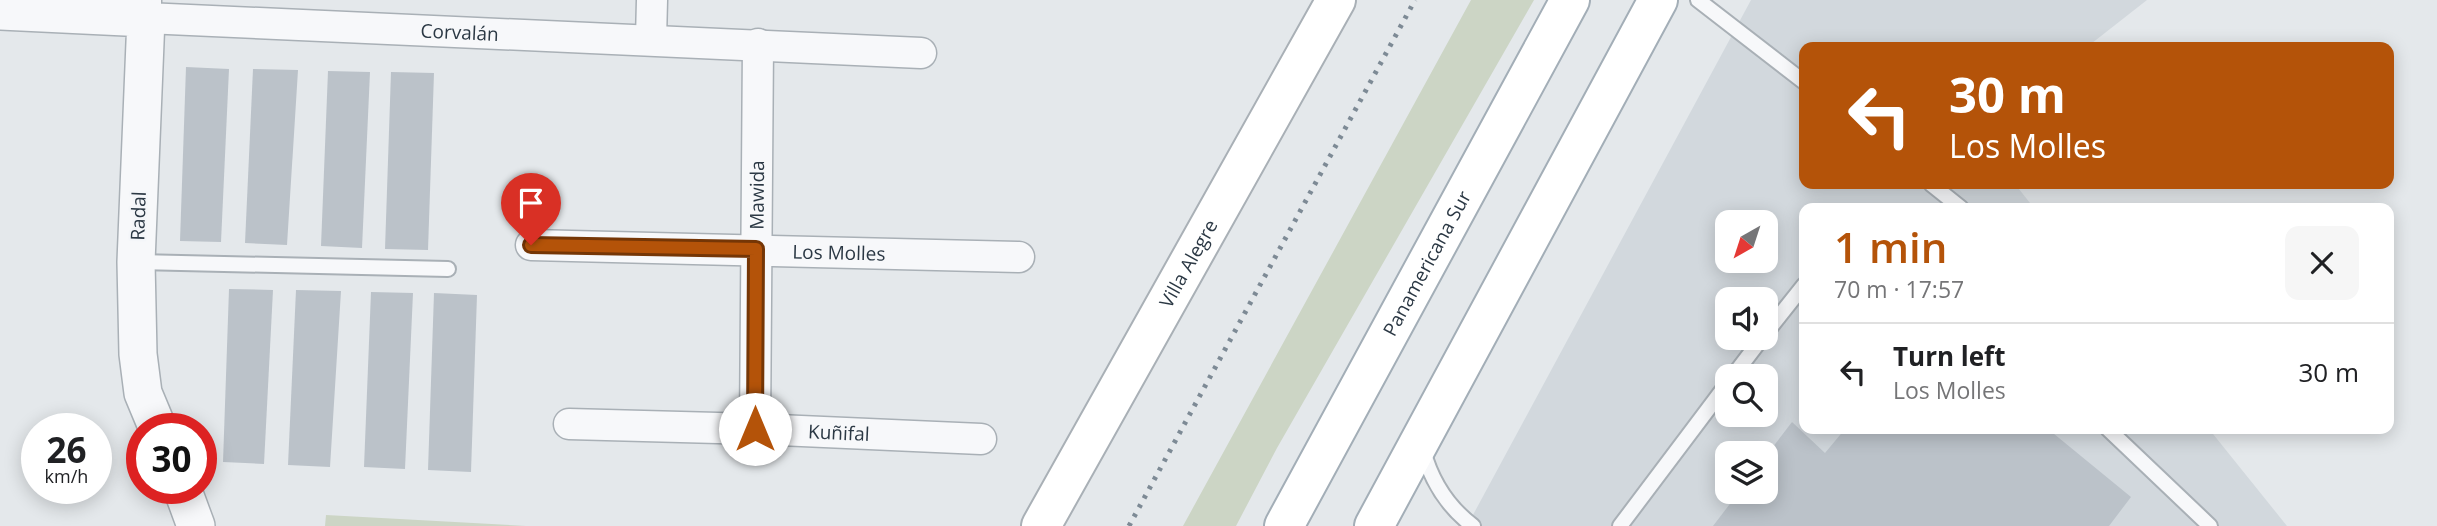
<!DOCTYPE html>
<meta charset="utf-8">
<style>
body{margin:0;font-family:"Open Sans",sans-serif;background:#f6f6f6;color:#202124;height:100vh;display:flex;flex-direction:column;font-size:26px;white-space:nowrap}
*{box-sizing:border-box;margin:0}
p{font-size:23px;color:#757577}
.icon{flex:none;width:38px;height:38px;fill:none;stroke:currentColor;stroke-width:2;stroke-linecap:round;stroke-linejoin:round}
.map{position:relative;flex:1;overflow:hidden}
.side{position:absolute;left:1799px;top:203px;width:595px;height:231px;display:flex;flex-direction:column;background:#fff;border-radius:14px;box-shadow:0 4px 18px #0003}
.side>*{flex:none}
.hud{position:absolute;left:1799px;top:42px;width:595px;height:147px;border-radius:14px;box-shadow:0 4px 18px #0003;background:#b45309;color:#fff;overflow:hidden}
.needle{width:46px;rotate:219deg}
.controls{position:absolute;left:1715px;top:210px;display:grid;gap:14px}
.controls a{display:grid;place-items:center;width:63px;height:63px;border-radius:14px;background:#fff;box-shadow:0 4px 18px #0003;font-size:35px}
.speed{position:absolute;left:21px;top:413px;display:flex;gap:14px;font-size:35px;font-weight:700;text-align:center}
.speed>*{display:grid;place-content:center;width:91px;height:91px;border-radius:50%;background:#fff;box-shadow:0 4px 18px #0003;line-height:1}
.speed small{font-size:18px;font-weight:400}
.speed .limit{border:10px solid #d22;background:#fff;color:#111}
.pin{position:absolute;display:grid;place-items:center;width:60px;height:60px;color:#fff;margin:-72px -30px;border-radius:50% 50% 50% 0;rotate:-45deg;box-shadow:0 0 7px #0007}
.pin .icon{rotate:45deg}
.me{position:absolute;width:77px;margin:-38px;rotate:0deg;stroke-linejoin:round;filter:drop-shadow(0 0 5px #0008)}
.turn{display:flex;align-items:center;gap:24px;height:147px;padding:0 35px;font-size:32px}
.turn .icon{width:91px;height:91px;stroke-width:2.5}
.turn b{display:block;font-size:49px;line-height:60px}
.round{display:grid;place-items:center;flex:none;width:74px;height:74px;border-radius:14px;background:#f6f6f6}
.headline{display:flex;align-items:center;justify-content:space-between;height:119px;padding:0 35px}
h1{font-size:42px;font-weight:600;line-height:52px;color:#b45309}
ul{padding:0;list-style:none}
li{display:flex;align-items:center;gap:21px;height:98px;padding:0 35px;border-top:2px solid #e0e0e0}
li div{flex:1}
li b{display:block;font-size:26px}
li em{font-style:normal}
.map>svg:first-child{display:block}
</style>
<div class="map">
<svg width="2437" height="526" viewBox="0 0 2437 526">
<rect width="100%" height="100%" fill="#e4e8eb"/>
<path fill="#d2d8dd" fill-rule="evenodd" d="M1751 0H2147L2087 47H1804V184H2015L2034 208H1804V429H2209L2287 526H1467ZM1727 222H1766V261H1727ZM1727 299H1766V338H1727ZM1727 376H1766V415H1727ZM1727 453H1766V492H1727Z"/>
<g fill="#ccd5c5">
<polygon points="1471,0 1534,0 1277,448 1236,526 1183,526"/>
<polygon points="326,515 526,526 325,526"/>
</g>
<g fill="#bbc2c9">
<polygon points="186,67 229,69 221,242 180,241"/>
<polygon points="253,69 298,70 287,245 245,243"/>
<polygon points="328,71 370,72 362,248 321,246"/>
<polygon points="391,72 434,73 428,250 385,249"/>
<polygon points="229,289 273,290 264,464 223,462"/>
<polygon points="296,290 341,291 330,467 288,465"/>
<polygon points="371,292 413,293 405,469 364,467"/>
<polygon points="434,293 477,295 471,472 428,470"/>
<polygon points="1792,422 1825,453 1845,429 2048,429 2131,497 2109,526 1713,526 1739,492 1766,492 1766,456"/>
</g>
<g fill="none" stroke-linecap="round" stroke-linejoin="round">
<defs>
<g id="service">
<polyline points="1698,0 1804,82"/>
<polyline points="1931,184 1961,208"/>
<polyline points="138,262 448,269"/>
<polyline points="1766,333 1804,285"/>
<polyline points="1733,376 1762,338"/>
<polyline points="2108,429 2210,526"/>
<path d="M1423 450C1431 480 1448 507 1473 526"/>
<polyline points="1620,526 1727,384"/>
</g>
<g id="minor">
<path id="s1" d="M146 0V18L921 53"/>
<polyline points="651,39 652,0"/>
<path id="s2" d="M531 245 1019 257"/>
<path id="s3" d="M569 424 755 429 981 439"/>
<path id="s4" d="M755 429 758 44"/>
</g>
<g id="tertiary">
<polyline points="0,11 146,18 136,262 138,354 143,393 158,429"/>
<polyline points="182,488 196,526"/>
</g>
<g id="secondary">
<path id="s5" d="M1041 526 1336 0"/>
</g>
<g id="primary">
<path id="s6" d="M1284 526 1570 0"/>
<polyline points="1374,526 1658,0"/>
</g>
</defs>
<use href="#service" stroke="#a9b0b6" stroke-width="18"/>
<use href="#minor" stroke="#a9b0b6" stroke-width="33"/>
<use href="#tertiary" stroke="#a9b0b6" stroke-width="40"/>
<use href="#secondary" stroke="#a9b0b6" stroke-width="42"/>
<use href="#primary" stroke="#a3aeb7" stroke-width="42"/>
<use href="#service" stroke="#f7f8fa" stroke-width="14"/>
<use href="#minor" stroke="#f7f8fa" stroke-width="30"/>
<use href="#tertiary" stroke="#f7f8fa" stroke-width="37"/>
<use href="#secondary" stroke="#fff" stroke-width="38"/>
<use href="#primary" stroke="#fff" stroke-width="38"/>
<polyline stroke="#7d8a95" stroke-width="5" stroke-dasharray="3.5 7" stroke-linecap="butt" points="1129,526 1415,0"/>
</g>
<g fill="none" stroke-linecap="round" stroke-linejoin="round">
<defs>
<polyline id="route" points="531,245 756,249 755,429"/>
</defs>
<use href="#route" stroke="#753606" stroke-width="18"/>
<use href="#route" stroke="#b45309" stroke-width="12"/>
</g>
<g text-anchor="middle" stroke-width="5" stroke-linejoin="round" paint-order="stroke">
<g font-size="19" fill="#2b3844" stroke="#f4f6f9">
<text dy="7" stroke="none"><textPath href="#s1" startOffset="332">Corvalán</textPath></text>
<text dy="7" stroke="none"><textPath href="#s4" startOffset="234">Mawida</textPath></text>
<text transform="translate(138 216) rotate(-88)" y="7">Radal</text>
<text dy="7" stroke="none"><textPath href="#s2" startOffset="308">Los Molles</textPath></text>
<text dy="7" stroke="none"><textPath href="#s5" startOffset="301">Villa Alegre</textPath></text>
<text dy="7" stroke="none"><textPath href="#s6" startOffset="299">Panamericana Sur</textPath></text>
<text dy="7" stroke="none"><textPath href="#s3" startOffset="270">Kuñifal</textPath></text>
</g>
</g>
</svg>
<div class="controls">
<a><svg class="needle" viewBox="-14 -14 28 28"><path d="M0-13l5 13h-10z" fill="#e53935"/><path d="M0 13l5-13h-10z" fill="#757577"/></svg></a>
<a><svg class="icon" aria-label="sound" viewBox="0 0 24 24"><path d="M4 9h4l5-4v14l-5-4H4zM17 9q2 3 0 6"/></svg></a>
<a><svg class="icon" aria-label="search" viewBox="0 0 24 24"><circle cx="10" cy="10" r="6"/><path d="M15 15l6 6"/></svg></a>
<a><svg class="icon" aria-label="layers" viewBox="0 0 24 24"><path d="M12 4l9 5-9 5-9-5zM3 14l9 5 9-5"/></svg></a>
</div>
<div class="speed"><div>26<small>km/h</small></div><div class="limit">30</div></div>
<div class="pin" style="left:531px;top:245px;background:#d93025"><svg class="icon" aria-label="arrive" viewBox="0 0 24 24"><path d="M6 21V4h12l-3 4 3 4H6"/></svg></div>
<svg class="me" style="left:755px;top:429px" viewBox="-20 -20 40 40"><circle r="19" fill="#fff"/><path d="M0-13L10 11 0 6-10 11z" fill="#b45309"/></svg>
<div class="hud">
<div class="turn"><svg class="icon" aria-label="left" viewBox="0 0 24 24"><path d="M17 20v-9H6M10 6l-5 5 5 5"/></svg><div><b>30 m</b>Los Molles</div></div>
</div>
<section class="side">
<div class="headline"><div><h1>1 min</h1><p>70 m · 17:57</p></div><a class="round"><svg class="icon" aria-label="close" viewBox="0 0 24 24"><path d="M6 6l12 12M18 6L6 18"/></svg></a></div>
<ul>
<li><svg class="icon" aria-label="left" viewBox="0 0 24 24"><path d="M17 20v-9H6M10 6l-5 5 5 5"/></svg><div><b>Turn left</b><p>Los Molles</p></div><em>30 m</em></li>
</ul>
</section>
</div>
